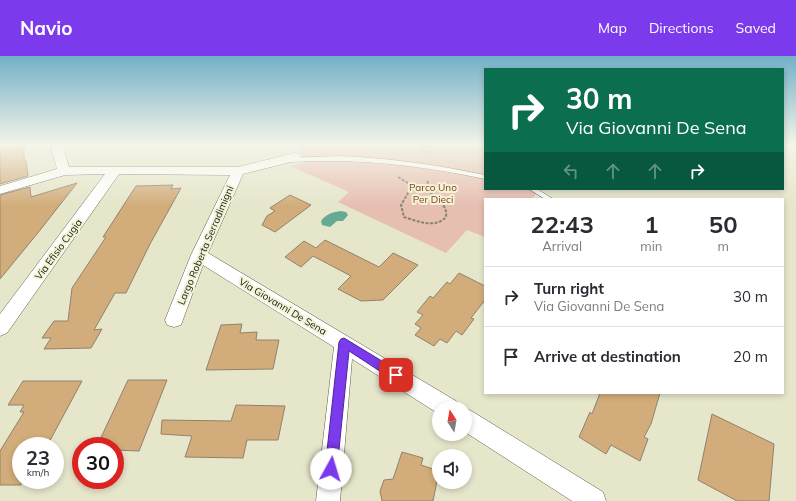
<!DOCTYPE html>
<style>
body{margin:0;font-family:Mulish,sans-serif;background:#f7f7f7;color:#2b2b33;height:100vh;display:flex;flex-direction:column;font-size:15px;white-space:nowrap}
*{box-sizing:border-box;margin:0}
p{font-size:13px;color:#7c7c81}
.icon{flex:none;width:22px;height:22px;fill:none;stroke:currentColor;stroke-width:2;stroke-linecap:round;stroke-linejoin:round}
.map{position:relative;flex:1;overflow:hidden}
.panel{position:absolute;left:484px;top:142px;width:300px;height:196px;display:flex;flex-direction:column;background:#fff;border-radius:0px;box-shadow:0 2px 6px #0003}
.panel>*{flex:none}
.guide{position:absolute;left:484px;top:12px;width:300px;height:122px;border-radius:0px;box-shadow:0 2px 6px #0003;background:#0b6e4f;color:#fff;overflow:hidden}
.needle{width:26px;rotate:349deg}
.fabs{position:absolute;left:432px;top:345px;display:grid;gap:8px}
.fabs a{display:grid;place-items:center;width:40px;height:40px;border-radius:50%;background:#fff;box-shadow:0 2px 6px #0003;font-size:20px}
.speed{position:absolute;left:12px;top:381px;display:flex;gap:8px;font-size:20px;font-weight:700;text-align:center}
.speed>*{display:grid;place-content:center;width:52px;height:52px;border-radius:50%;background:#fff;box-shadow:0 2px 6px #0003;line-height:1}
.speed small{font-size:10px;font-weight:400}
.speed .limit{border:6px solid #d22;background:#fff;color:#111}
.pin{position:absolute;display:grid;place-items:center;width:34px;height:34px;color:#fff;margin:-17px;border-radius:8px;box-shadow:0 2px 6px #0006}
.me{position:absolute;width:44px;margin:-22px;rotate:6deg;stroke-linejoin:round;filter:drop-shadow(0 0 3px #0008)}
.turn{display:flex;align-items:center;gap:14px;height:84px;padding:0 16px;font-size:18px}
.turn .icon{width:52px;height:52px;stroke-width:2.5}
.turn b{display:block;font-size:28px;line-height:34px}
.lanes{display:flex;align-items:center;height:38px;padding:0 16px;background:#0003;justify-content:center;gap:20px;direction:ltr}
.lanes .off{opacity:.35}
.eta{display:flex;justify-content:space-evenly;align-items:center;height:68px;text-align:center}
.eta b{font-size:24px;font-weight:700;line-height:28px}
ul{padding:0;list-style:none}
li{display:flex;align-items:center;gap:12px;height:60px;padding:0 16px;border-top:1px solid #e1e1e2}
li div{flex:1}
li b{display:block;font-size:15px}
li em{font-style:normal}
header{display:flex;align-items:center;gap:24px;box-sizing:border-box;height:56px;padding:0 20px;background:#7c3aed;color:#fff}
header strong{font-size:19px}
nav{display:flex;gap:22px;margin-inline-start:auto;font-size:14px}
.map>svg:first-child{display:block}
</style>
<header>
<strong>Navio</strong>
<nav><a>Map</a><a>Directions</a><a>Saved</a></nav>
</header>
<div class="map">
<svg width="796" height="445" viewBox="0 0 796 445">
<rect width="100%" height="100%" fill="#e6e6cb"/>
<polygon fill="#e7bfb1" points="295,88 485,88 485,133 540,133 532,143 485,143 485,181 467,174 446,197 338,146 349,136 290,110 306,106"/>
<path fill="#64aa95" d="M341 155 346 156 348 159 343 165H337L330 171 322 169 321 165C326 158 333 156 341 155Z"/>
<g fill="#d2ad7b" stroke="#91816d">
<polygon points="0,88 24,88 24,103 26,105 28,120 0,128"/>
<polygon points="77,127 37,178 0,223 0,139 30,131 31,141"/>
<polygon points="173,129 171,133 181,132 150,188 126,237 115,237 94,274 102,273 91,292 44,293 51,282 42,282 54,265 68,265 72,232 106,181 103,181 136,130"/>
<polygon points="290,139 311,149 275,176 262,169 267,160 275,155 270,152"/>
<polygon points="325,184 379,211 393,197 418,209 383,244 361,245 338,233 351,220 313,200 301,211 285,201 304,185 316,192"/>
<polygon points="459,217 485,230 485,244 471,262 474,263 462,279 456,275 447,287 440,283 434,290 415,279 421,272 415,268 423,259 417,256 430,240 433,242 447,226 450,228"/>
<polygon points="242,268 240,277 257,276 256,284 279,284 273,313 206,314 221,269"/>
<polygon points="128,324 167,324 139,395 115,394 115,390 97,390"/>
<polygon points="23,325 82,325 47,390 21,390 21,429 0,429 0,395 24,356 20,356 24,349 8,349"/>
<polygon points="600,337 660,337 651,368 644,381 648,383 640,405 611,389 606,398 579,381 590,356 592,358"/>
<polygon points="236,349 285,350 278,384 247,384 243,402 185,401 192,380 161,378 162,364 231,365"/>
<polygon points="712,358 774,388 769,445 737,445 698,424"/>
<polygon points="402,396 423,402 421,409 439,415 433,445 382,445 380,435 384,424 393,423"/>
</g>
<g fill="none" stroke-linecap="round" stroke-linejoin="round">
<defs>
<g id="service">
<path d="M339 100C389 102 437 109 485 119V123C420 109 356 102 290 106L287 104 290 102Z"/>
<polygon points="529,133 537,133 553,143 545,143"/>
</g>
<g id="minor">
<polygon points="50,88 62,88 69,111 238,111 295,97 299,98 301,101 299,104 243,118 208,197 456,345 459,352 439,352 439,358 352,303 340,445 316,445 334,291 203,209 181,269 174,271 167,269 165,264 191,199 230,119 119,118 7,277 0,280 0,258 105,118 65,119 0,138 0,130 57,113"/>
<polygon points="465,352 473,356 603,436 606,445 572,445 465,376"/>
</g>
</defs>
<use href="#service" stroke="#5f5e47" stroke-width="1"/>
<use href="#minor" stroke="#5f5e47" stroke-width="1"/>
<g stroke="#848471" stroke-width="2" stroke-dasharray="3 1.5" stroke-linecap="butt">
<polyline points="421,88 422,93 428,97"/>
<path d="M398 121 408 127 411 132 401 149 404 161C417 165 435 173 446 161 448 148 435 142 427 134L428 124"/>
</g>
<use href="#service" fill="#fff" fill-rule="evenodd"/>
<use href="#minor" fill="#fff" fill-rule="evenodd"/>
</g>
<linearGradient id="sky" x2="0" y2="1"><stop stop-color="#73b0c7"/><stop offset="0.59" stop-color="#f4f4e8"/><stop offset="1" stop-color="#f4f4e8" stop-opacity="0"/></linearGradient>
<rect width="796" height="150" fill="url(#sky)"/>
<polygon fill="#7c3aed" stroke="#51269a" points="344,282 400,316 401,319 400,323 396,324 392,323 349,295 337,413 336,418 331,420 327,418 325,413 339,286 341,283"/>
<g text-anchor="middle" stroke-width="4" stroke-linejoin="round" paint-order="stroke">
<g font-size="10" fill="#873e22" stroke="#f3f3d8">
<text x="433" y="135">Parco Uno<tspan x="433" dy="12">Per Dieci</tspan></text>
</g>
<g font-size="10" fill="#1a1a10" stroke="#f3f3d8">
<text transform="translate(205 189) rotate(-67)" y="4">Largo Roberta Serradimigni</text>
<text transform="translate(58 193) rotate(-54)" y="4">Via Efisio Cugia</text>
<text transform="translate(283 250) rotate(31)" y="4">Via Giovanni De Sena</text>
</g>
</g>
</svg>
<div class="fabs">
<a><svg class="needle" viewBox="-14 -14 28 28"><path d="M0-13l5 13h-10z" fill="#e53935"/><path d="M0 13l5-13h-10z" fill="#7c7c81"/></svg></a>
<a><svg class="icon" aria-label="sound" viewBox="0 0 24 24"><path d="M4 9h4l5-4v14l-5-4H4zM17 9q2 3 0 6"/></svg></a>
</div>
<div class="speed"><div>23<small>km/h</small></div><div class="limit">30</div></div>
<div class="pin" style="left:396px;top:319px;background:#d93025"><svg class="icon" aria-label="arrive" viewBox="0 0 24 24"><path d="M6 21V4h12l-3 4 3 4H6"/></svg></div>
<svg class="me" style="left:331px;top:413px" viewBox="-20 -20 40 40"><circle r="19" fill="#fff"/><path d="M0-13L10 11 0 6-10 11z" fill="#7c3aed"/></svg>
<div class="guide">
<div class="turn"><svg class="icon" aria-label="right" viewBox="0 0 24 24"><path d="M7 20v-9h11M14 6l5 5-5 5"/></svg><div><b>30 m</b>Via Giovanni De Sena</div></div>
<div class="lanes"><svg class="icon off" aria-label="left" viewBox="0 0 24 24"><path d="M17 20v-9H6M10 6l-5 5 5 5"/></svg><svg class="icon off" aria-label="ahead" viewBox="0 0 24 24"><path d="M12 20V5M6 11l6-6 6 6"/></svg><svg class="icon off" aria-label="ahead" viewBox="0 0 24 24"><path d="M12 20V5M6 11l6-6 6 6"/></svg><svg class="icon" aria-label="right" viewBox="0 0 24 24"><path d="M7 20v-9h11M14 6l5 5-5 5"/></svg></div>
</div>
<section class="panel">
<div class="eta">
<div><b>22:43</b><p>Arrival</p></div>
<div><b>1</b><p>min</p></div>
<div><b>50</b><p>m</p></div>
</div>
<ul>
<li><svg class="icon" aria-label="right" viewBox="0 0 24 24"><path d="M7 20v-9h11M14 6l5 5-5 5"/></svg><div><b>Turn right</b><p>Via Giovanni De Sena</p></div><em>30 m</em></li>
<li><svg class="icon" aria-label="arrive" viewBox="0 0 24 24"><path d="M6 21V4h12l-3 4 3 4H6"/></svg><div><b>Arrive at destination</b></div><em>20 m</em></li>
</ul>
</section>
</div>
